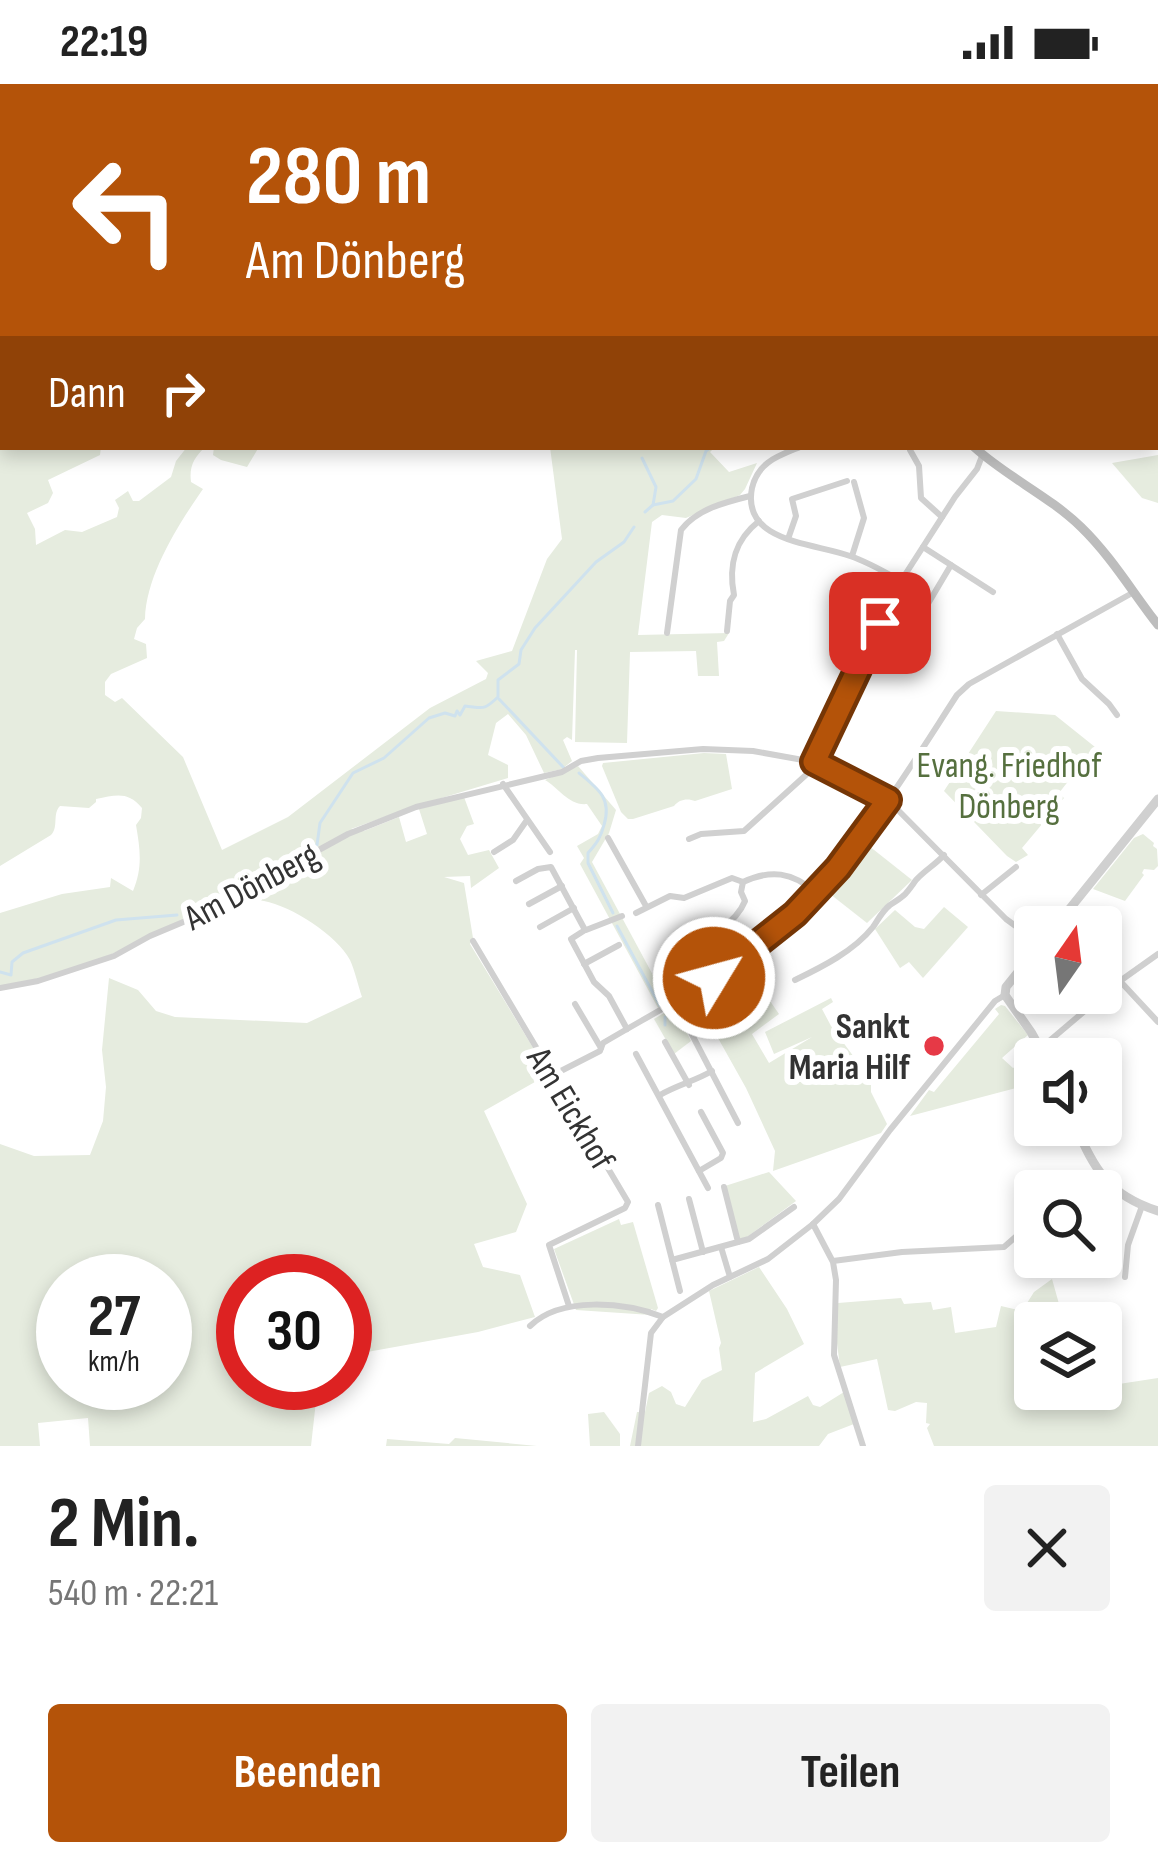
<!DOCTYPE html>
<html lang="de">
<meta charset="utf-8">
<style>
body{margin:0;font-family:"Sofia Sans Condensed",sans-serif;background:#f2f2f2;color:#222;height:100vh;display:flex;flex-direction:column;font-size:45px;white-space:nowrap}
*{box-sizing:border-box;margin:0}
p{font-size:39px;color:#767676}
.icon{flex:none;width:66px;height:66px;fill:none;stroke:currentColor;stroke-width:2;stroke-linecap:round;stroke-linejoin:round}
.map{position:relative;height:1362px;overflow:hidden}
.side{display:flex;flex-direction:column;background:#fff;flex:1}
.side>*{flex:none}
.top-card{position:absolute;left:0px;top:0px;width:1158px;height:366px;box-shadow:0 6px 18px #0003;background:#b45309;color:#fff;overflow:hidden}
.needle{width:78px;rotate:14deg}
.fabs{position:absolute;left:1014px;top:822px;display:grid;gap:24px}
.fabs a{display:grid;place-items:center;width:108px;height:108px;border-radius:12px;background:#fff;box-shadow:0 6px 18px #0003;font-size:60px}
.speed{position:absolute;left:36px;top:1170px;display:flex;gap:24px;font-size:60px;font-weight:700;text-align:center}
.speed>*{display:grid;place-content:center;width:156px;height:156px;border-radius:50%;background:#fff;box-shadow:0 6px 18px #0003;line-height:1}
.speed small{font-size:30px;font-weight:400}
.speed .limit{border:18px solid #d22;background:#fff;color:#111}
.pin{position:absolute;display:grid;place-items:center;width:102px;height:102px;color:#fff;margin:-51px;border-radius:24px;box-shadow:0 6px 18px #0006}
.me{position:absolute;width:132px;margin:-66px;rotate:53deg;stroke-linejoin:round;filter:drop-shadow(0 0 9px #0008)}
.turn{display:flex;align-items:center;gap:42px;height:252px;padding:0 48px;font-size:54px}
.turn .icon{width:156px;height:156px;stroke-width:2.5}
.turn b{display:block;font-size:84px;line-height:102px}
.then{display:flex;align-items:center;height:114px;padding:0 48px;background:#0003;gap:24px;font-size:45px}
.round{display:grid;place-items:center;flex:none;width:126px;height:126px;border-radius:12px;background:#f2f2f2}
.overview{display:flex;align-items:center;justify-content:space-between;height:204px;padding:0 48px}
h1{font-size:72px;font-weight:700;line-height:90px}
.action{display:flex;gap:24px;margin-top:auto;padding:24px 48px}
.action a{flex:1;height:138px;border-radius:12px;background:#b45309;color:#fff;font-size:48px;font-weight:700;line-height:138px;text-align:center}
.action a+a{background:#f2f2f2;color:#222}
.status{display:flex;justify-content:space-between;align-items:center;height:84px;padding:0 60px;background:#fff;direction:ltr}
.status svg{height:33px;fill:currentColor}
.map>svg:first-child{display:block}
</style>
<div class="status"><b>22:19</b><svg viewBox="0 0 49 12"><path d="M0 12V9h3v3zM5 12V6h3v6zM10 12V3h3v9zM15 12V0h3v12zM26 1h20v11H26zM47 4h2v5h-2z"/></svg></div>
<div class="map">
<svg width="1158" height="1362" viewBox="0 0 1158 1362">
<rect width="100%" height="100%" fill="#fff"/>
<g fill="#e6ecdf" fill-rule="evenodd">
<polygon points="2,0 175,0 175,3 3,3 3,231 0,233"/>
<polygon points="891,0 1158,0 1158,57 1155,59 1155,3 888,3"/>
<path d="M0 314H3V363H101L100 371 48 396 53 409 48 419 27 429 35 445 36 461 65 446 82 448 117 433 119 424 115 416 128 407 133 417H139L171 393 176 377 187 363H205C194 374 189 382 191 398L203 405C178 441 146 491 145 535L137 544 134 555 146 560 147 574 111 590 105 598V611L115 618 122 614 183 673 222 766 288 733 430 624 486 595 488 589 476 577 512 567 547 475 562 455 550 363H715L710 368 729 388 757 379 745 405 740 411 686 434 662 431 652 438 638 551 729 549 724 557 717 558 719 592H698L696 567 630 568 627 659 575 658 577 566H575L572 656 567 653 563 656 572 677 562 685 544 689 526 651 508 630 496 639 488 671 508 681V694L415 722 351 745 364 747 399 733 406 758 427 750 419 725 464 713 474 740 467 742 460 755 468 771 489 766 499 784 471 804 470 792 444 793 464 799 473 854 470 860 549 990 484 1027 527 1120 516 1148 474 1160 483 1183 520 1191 535 1233 478 1248 345 1272V1197H243V1299H318L311 1362H90L88 1334 38 1339 40 1362H0V1060L34 1072 90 1071 103 1037 106 1003 102 966 109 894 138 906 156 927 175 933 307 939 362 913C358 901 355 887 350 876 337 851 291 822 264 817 251 815 237 820 226 824L220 818 112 870 55 891 0 902V829L62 810 110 803 111 794 133 807C143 783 140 765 136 741L141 734 142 724C128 707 116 711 96 715V718L89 724 60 722C52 730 59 743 51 751L0 782ZM63 1197H165V1299H63Z"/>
<polygon points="214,363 259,363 247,383 221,376 213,371"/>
<polygon points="1158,371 1158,419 1142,414 1112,379"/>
<polygon points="996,627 1055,631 1095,663 1059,709 1064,714 1022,764 1028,771 1016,778 1007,772 944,707"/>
<path d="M704 669 726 670 732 705 695 717C688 714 679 715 674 722L633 735H628L621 728 602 682 603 679Z"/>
<path d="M578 682 616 726 609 749 592 778 668 919 658 924 580 780 584 774 577 762 598 750 602 742 587 720C569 722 559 704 545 696Z"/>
<polygon points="1143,750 1154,759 1153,762 1157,765 1158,782 1154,786 1144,785 1142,789 1144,791 1125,817 1093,805 1134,754"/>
<polygon points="864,758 912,796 867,839 825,806"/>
<polygon points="944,823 968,843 923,894 909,878 900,884 875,845 895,826 915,843 924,845"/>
<polygon points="743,878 779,930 752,950 769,979 812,953 774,970 765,948 831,914 833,918 822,925 831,942 871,996 871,1008 887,1040 881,1049 773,1087 775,1067 746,1004 695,913"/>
<polygon points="1001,921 1005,922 1028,951 1002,974 1013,984 1038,971 1040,975 1035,975 1035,999 910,1032 929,1006 934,1008 999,930 995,925"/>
<polygon points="674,923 691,957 674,970 654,935"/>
<polygon points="769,1088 796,1117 747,1153 739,1155 725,1102"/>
<polygon points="619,1135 621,1141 633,1138 658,1224 656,1227 651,1225 651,1231 576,1226 554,1165"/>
<polygon points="759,1183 787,1225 804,1260 755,1289 753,1338 766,1335 808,1312 813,1321 820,1323 844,1308 854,1340 828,1350 819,1362 630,1362 637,1328 645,1328 649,1309 662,1302 671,1308 676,1320 685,1323 702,1296 722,1286 719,1264 721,1259 709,1207"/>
<polygon points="1052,1195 1061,1227 1089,1225 1094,1220 1100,1221 1101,1239 1035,1239 1035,1305 1101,1305 1101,1268 1106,1302 1158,1294 1158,1362 934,1362 927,1344 930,1340 926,1339 927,1319 916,1318 895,1327 888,1326 877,1275 840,1283 836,1251 838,1219 901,1214 904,1220 931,1218 933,1226 951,1223 955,1249 996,1243 1001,1222 1022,1227 1034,1208"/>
<polygon points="604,1328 620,1350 620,1362 590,1362 588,1330"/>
<polygon points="455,1354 537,1362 386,1362 387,1355 449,1360"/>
</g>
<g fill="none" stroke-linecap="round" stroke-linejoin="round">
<g stroke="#cfe2ee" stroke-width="3">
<polyline points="0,2 4,0"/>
<polyline points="642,374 656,403 653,421"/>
<polyline points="645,428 653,421 673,417 696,395 706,367 711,363"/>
<polyline points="499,615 564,684"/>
<path d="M579 689C599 705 612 715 604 741 601 753 597 759 588 769V779L613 829"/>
<path d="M201 827 237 810 275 783 317 761 320 739 353 689 384 674 429 634 445 629 455 632 457 627 460 631 465 622C484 624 483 627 498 613V596L519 580 521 566 535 544 596 478 624 458 634 443"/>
<polyline points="617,842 660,922"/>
<polyline points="0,888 11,891 12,878 23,869 116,836 177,831"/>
<polyline points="665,933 665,941"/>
</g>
<g stroke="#d0d0d0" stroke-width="6">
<polyline points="1155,59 1158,58"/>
<path d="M800 363C778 372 758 378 752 404 741 459 815 459 850 472 868 478 885 488 901 497"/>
<polyline points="910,366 919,382 921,414 942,433"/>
<polyline points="788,455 796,432 792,415 847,397"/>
<polyline points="923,463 993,508"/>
<polyline points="852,472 864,434 854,398"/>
<polyline points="880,539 902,550 910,550 951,481"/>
<path d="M727 547 730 517 734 511C728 480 735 456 759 437"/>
<path d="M667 549 681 446C697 425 726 418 750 412"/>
<polyline points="1057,550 1082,595 1109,620 1117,631"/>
<polyline points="814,678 901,497 955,413 977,385 982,372"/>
<polyline points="503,700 550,768"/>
<polyline points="608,754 646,822"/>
<polyline points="689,755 701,750 744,747 818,680"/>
<polyline points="494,768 513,756 527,736"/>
<polyline points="516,797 538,785 551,783 585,846 571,855 594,898 609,912 627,945"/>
<polyline points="981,811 1016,783"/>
<polyline points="529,820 562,802"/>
<path d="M636 829 670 812 684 814 732 794 743 798C771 785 792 788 815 808"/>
<polyline points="540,843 574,824"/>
<polyline points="586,846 622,832"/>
<polyline points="473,857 628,1118 625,1124 549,1161 569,1222"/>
<polyline points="584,880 619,861"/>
<path d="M795 896C822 883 854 867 873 843 878 836 882 827 890 821 906 811 905 811 916 796 925 786 935 781 944 771"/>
<polyline points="1120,897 1158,938"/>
<polyline points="0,904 38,897 114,872 150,852 238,815 275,790 348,750 416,723 562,688 581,677 598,674 703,665 753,667 814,678 888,716 1006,835 1035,856"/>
<path d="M692 909 675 871C699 858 734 844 745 817L741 808 743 798"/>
<polyline points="675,918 738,1039"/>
<polyline points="575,920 601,964"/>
<polyline points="665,958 689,1001"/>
<polyline points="1041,964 1120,897 1158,870"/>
<polyline points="636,970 708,1104"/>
<path d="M553 991 600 967 603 959C669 920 738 886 793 832 859 768 907 688 957 611L969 600 1134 508"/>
<path d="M660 1011C677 1001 695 997 712 987"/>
<polyline points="699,1087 721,1074 723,1069 701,1028"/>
<polyline points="1101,1112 1115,1106"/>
<polyline points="689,1115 703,1168"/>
<polyline points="658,1121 680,1207"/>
<polyline points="813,1140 833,1178 836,1196 834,1271 863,1362"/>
<polyline points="738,1158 749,1155 794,1123"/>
<polyline points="721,1163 730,1193"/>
<polyline points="672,1176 738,1158 724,1103"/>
<polyline points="833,1177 902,1168 1004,1163 1035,1136"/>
<polyline points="1125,1193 1128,1161 1142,1122"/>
<path d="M530 1242C561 1212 624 1218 663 1233"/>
<polyline points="638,1362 651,1249 663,1233 713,1201 768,1175 813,1140 839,1115 890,1046 995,917 1005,911"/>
</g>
<g stroke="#d0d0d0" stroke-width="9">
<polyline points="1055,843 1158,715"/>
<polyline points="1035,867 1006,903 1005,911 1031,948 1046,975"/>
<path d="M1075 1041C1095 1086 1108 1111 1158 1127"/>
</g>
<g stroke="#bdbdbd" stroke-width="9">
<polyline points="619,0 624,3"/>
<path d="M974 363C1007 393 1049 412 1081 443 1111 472 1133 509 1158 541"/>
</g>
</g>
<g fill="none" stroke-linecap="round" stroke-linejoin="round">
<defs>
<polyline id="route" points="714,894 795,830 838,784 888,716 814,678 880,539"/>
</defs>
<use href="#route" stroke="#753606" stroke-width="30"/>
<use href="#route" stroke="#b45309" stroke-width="21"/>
</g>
<circle fill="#e63946" stroke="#fff" stroke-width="4.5" cx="934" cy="962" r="12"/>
<g text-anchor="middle" stroke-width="12" stroke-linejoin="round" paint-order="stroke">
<g font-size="36" fill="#56703f" stroke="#fff">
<text x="1009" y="693">Evang. Friedhof<tspan x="1009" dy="41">Dönberg</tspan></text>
</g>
<g font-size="36" fill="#333" stroke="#fff">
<text transform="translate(251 801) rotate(-28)" y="13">Am Dönberg</text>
<text transform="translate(572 1024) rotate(59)" y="13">Am Eickhof</text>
</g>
<g font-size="36" font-weight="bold" fill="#333" stroke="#fff" text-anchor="end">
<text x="910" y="954">Sankt<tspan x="910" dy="41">Maria Hilf</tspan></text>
</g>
</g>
</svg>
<div class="fabs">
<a><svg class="needle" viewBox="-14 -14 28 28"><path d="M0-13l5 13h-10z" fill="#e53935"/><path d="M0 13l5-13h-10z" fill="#767676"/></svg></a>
<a><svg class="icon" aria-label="sound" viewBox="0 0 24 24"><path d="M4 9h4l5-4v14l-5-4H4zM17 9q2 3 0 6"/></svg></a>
<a><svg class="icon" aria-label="search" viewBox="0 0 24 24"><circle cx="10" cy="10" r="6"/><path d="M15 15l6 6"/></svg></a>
<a><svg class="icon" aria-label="layers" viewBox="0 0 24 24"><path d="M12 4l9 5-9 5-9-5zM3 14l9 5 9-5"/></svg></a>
</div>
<div class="speed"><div>27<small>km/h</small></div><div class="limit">30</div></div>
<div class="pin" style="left:880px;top:539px;background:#d93025"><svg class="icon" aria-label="arrive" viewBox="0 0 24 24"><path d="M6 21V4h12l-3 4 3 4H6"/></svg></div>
<svg class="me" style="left:714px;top:894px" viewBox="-20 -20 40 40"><circle r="17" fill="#b45309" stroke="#fff" stroke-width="3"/><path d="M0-11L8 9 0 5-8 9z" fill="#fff"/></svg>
<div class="top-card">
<div class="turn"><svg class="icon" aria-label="left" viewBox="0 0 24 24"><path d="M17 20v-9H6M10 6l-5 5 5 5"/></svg><div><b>280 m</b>Am Dönberg</div></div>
<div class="then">Dann<svg class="icon" aria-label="right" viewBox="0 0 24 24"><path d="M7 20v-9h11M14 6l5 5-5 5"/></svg></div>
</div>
</div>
<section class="side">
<div class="overview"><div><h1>2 Min.</h1><p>540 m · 22:21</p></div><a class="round"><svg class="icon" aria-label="close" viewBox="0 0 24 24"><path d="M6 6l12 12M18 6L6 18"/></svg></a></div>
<div class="action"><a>Beenden</a><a>Teilen</a></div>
</section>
